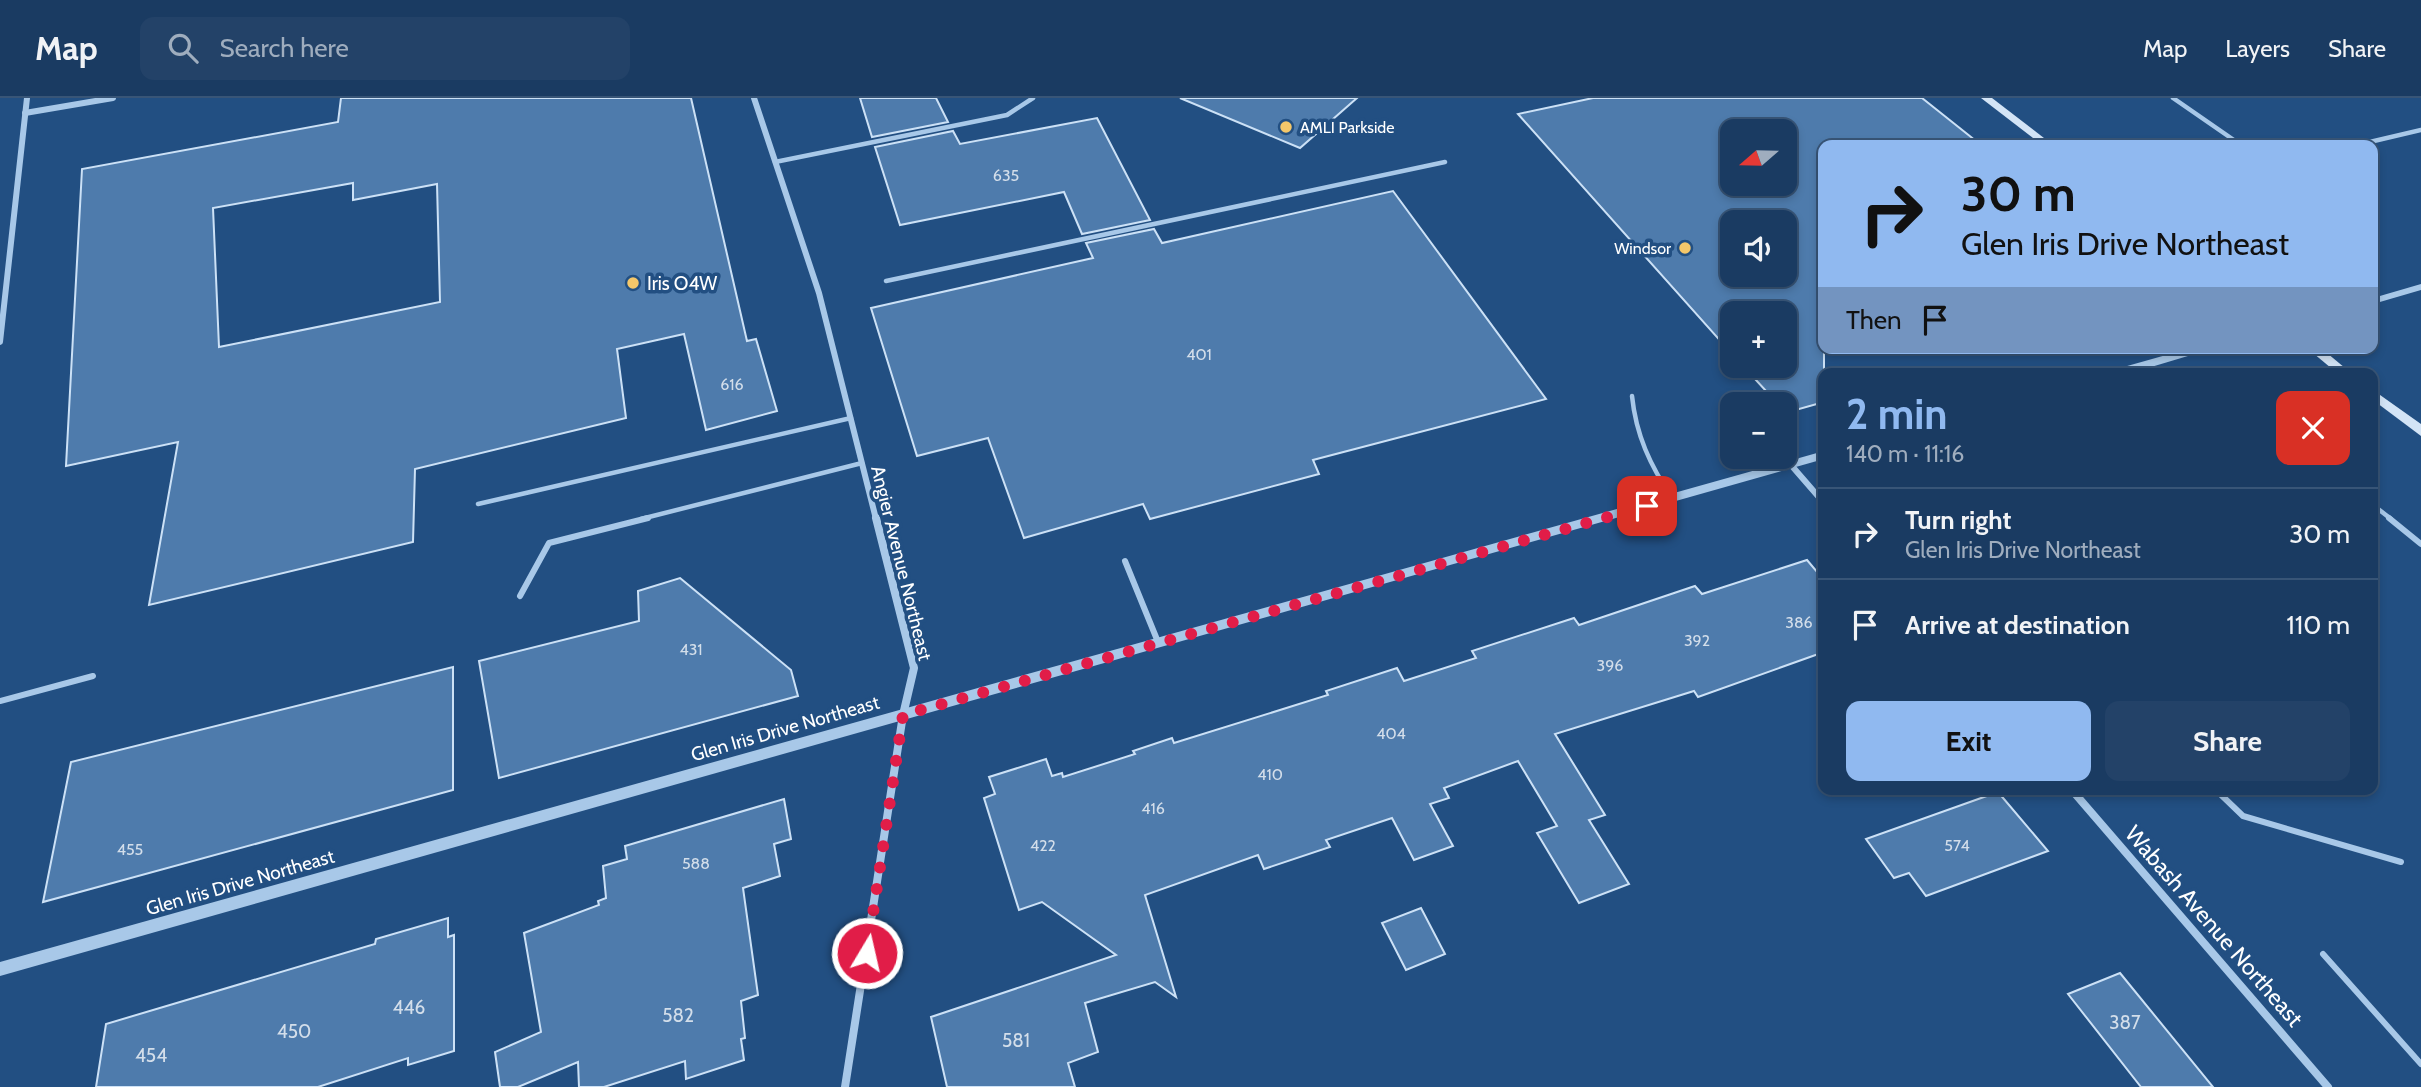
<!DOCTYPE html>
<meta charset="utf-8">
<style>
body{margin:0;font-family:Cabin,sans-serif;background:#234268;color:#f1f3f6;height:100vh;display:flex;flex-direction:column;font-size:26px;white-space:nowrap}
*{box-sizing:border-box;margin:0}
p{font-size:23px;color:#9fadbe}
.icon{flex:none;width:38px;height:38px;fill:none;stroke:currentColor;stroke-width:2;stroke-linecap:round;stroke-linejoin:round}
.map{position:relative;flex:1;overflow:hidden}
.details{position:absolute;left:1818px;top:270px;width:560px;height:427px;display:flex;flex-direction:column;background:#1a3b62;border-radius:14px;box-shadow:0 4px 10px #0003,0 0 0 2px #385577}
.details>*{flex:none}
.banner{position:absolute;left:1818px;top:42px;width:560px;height:214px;border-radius:14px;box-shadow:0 4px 10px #0003,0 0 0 2px #385577;background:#90b9f0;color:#111;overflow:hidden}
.needle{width:46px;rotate:250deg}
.controls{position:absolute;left:1720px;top:21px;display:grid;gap:14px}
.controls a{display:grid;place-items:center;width:77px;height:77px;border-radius:14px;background:#1a3b62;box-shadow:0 4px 10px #0003,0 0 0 2px #385577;font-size:35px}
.pin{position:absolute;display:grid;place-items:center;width:60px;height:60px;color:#fff;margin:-30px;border-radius:14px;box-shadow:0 4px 10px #0006}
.me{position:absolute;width:77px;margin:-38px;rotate:9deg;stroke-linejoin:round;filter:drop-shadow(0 0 5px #0008)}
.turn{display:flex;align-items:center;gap:24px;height:147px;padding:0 28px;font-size:32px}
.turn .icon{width:91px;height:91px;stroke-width:2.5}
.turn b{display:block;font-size:49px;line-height:60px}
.then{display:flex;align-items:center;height:66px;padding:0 28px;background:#0003;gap:14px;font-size:26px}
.round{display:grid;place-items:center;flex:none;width:74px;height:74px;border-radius:14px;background:#234268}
.summary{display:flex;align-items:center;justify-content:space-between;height:119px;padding:0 28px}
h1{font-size:42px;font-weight:700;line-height:52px;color:#90b9f0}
.action{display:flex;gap:14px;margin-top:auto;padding:14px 28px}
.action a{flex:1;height:80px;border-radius:14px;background:#90b9f0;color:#111;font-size:28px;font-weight:700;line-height:80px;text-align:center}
.action a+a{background:#234268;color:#f1f3f6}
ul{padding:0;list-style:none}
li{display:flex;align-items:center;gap:21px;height:91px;padding:0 28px;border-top:2px solid #385577}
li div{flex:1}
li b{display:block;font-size:26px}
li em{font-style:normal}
header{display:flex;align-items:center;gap:42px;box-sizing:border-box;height:98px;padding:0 35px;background:#1a3b62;border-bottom:2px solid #385577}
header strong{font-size:33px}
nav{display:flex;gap:38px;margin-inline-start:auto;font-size:24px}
.search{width:490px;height:63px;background:#234268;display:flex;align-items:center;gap:18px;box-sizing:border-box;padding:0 24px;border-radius:14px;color:#9fadbe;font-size:26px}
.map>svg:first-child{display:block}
</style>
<header>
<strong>Map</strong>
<div class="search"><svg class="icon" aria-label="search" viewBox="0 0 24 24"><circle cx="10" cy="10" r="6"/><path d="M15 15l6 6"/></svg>Search here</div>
<nav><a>Map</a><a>Layers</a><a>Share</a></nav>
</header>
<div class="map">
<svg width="2421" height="989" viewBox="0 0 2421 989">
<rect width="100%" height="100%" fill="#224f82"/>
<g fill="#4e7bac" stroke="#cce1f6" stroke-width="2" fill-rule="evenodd">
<path d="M341 0H691L747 243 756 241 777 313 706 332 684 236 617 251 626 320 415 371 413 444 149 507 178 344 66 368 82 71 338 24ZM353 85V102L437 86 440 204 219 249 213 110Z"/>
<polygon points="860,0 936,0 948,24 872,39"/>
<polygon points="1180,0 1357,0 1300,50"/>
<path d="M1593 0H1922L1981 47H1824V304L1785 315V306H1778L1743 268H1785V215H1732V256L1518 16ZM1732 33H1785V86H1732ZM1732 124H1785V177H1732Z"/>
<polygon points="1097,20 1150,122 1082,136 1064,94 900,127 875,49 953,33 960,46"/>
<polygon points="1393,93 1546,301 1313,362 1319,376 1150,421 1143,406 1024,440 988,340 917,358 871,210 1093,160 1086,145 1154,131 1162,145"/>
<polygon points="1807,462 1824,482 1824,554 1698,599 1694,593 1555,636 1605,717 1589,722 1629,786 1579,805 1537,735 1557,728 1518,663 1444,690 1449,700 1430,706 1453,748 1414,762 1392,720 1326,742 1330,749 1264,771 1258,757 1145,797 1176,899 1155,884 1085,905 1098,954 1068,965 1075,989 947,989 931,919 1116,857 1042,804 1019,812 984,700 995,696 989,679 1046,661 1052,678 1062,675 1063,679 1135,656 1133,653 1172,640 1174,645 1328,597 1326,593 1397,570 1404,583 1476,560 1472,553 1574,520 1579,527 1695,488 1702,496"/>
<polygon points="680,480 791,572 798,598 499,680 479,563 639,523 638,493"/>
<polygon points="453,569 453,692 43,804 71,664"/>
<polygon points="1998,694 2048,753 1926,798 1909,775 1894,780 1866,741"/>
<polygon points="784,701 791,741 774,746 780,778 743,790 758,897 741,903 745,940 741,941 744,962 686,981 685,963 604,989 579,989 578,964 518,989 500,989 495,954 541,934 524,835 599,807 598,803 606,800 603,768 627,761 625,748"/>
<polygon points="1421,810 1445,856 1406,872 1382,825"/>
<polygon points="448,820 448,839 454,837 454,953 408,967 408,960 318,989 96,989 106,926 375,846 376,841"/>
<polygon points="2120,875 2213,989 2141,989 2068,896"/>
</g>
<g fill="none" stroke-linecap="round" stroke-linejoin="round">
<g stroke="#a8c8e8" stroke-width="4.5">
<polyline points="2173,0 2241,47"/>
<polyline points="2357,47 2421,32"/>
<polyline points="775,64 1007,17 1033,0"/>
<polyline points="886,183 1445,64"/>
<path d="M1632 298C1636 337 1650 367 1672 400"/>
<polyline points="478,406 851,320"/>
<polyline points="2373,407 2391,421"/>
<polyline points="641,421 862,365"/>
</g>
<g stroke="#a8c8e8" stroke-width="6">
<polyline points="2389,420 2421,446"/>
<polyline points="1125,463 1158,544"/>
<polyline points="520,498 549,445 648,420"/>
<polyline points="0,603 93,578"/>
<polyline points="2215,691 2243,718 2401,764"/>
<polyline points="2323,856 2421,966"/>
</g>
<g stroke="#a8c8e8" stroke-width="6">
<polyline points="754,0 819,195 876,421"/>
<polyline points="25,15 113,0"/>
<polyline points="0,244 27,0"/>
<polyline points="1791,367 1824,405"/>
</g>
<g stroke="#a8c8e8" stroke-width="8">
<polyline points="2071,691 2328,989"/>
<polyline points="845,989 903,617 914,570 876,420"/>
</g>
<g fill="#a8c8e8" fill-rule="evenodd">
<polygon points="2421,186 2421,192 2373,206 2373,200"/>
<polygon points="2191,250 2209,250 2208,252 2131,275 2112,275 2113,272"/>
<polygon points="1824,353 1824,361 0,878 0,864"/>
</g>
<g fill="#d3e4f6" fill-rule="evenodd">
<polygon points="1981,0 1992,0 2053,47 2042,47"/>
<polygon points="2307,250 2321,250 2351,275 2337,275"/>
<polygon points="2373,292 2421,326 2421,338 2373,302"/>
</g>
</g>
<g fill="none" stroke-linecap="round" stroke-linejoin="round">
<polyline stroke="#e11d48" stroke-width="12" stroke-dasharray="0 21.6" points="867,855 903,617 1647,408"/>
</g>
<g fill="#f4c76a" stroke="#224f82" stroke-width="2.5">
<circle cx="1286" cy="29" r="7"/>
<circle cx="1685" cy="150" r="7"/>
<circle cx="633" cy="185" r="7"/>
</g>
<g text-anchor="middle" stroke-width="7" stroke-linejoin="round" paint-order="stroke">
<g font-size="16" fill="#fff" stroke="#224f82" text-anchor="start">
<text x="1300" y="35">AMLI Parkside</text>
<text x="1671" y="156" text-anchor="end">Windsor</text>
</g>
<g font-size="16" fill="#d3deea">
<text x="1006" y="83">635</text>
<text x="1199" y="262">401</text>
<text x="732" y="292">616</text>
<text x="1799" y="530">386</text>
<text x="1697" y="548">392</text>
<text x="691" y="557">431</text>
<text x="1610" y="573">396</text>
<text x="1391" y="641">404</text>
<text x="1270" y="682">410</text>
<text x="1153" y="716">416</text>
<text x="1043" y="753">422</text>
<text x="1957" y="753">574</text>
<text x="130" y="757">455</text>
<text x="696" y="771">588</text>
</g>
<g font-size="19" fill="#fff" stroke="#224f82" text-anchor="start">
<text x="647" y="192">Iris O4W</text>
</g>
<g font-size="19" fill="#fff" stroke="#224f82">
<text transform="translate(902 465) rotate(76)" y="7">Angier Avenue Northeast</text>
<text transform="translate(785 630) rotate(-16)" y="7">Glen Iris Drive Northeast</text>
<text transform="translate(240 784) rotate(-16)" y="7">Glen Iris Drive Northeast</text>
</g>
<g font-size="19" fill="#d3deea">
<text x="409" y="916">446</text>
<text x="678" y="924">582</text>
<text x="2125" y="931">387</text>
<text x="294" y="940">450</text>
<text x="1016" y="949">581</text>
<text x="151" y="964">454</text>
</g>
<g font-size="23" fill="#fff" stroke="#224f82">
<text transform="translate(2214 828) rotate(49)" y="8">Wabash Avenue Northeast</text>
</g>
</g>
</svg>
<div class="controls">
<a><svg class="needle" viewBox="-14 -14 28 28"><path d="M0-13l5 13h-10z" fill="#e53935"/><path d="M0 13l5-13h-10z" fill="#9fadbe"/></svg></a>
<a><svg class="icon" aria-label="sound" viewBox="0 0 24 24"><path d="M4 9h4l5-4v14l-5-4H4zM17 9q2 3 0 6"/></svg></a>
<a>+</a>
<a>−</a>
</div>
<div class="pin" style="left:1647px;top:408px;background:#d93025"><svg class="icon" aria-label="arrive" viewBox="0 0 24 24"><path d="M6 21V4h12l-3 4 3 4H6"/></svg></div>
<svg class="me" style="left:867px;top:855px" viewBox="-20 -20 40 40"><circle r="17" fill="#e11d48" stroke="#fff" stroke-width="3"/><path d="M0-11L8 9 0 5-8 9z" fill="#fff"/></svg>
<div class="banner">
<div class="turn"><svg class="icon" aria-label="right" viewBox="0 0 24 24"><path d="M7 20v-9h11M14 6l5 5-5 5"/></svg><div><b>30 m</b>Glen Iris Drive Northeast</div></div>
<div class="then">Then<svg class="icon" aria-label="arrive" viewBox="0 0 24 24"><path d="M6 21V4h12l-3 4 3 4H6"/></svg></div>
</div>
<section class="details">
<div class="summary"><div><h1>2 min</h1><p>140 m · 11:16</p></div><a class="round" style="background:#d93025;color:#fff"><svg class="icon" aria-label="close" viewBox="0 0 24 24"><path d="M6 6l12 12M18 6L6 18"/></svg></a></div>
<ul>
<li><svg class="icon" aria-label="right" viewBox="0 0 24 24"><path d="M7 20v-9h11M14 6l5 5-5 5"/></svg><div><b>Turn right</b><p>Glen Iris Drive Northeast</p></div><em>30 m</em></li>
<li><svg class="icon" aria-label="arrive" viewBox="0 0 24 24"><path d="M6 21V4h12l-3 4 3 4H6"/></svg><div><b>Arrive at destination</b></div><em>110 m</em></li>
</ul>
<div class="action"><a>Exit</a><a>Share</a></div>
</section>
</div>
